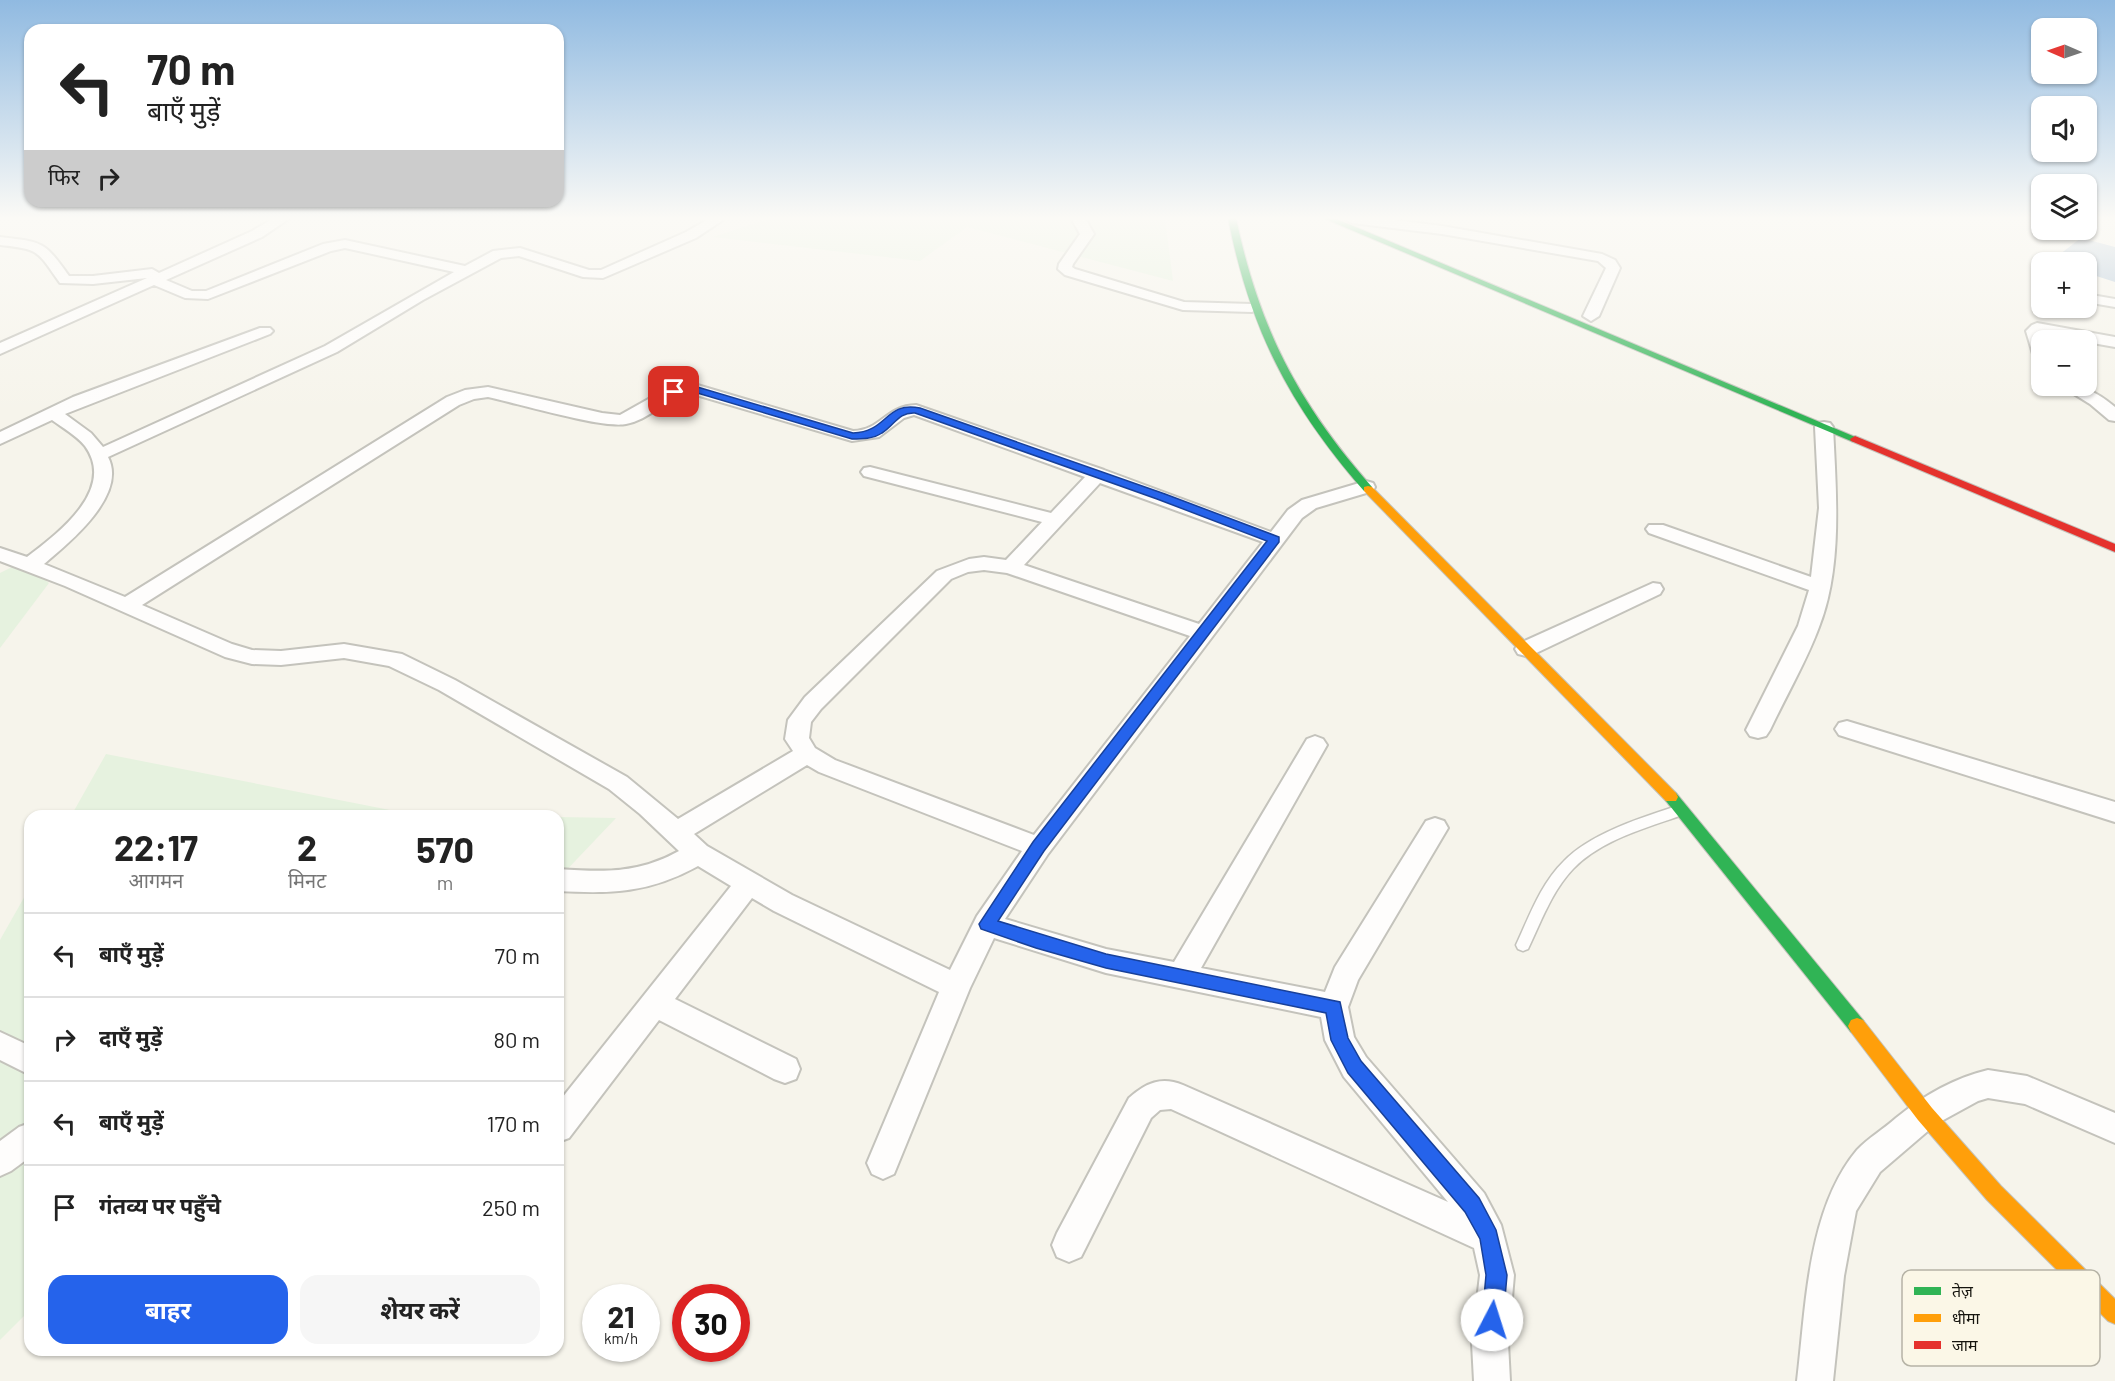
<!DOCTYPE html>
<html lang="hi">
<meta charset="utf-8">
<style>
body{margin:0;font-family:Barlow,"Noto Sans Devanagari",sans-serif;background:#f6f6f6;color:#222;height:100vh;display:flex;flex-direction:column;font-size:22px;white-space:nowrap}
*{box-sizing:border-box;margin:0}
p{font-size:20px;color:#767676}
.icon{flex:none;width:33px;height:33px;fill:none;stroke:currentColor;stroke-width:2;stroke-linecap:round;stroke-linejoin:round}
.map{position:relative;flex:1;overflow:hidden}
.sheet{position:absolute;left:24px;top:810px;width:540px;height:546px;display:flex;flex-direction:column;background:#fff;border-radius:18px;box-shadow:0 2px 4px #0004}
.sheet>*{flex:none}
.top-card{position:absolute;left:24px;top:24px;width:540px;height:183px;border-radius:18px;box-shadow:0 2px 4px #0004;background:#fff;color:#222;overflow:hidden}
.needle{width:39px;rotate:272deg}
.fabs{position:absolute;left:2031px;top:18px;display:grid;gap:12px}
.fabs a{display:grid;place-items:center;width:66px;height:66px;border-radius:12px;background:#fff;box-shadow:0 2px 4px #0004;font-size:30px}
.speed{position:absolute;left:582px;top:1284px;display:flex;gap:12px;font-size:30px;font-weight:700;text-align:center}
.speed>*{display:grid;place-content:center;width:78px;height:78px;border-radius:50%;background:#fff;box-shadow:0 2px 4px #0004;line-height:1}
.speed small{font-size:15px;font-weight:400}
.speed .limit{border:9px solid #d22;background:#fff;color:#111}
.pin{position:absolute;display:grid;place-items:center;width:51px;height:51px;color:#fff;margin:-26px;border-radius:12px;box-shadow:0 3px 9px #0006}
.me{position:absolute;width:66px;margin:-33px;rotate:5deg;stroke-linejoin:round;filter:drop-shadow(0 0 4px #0008)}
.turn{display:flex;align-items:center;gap:21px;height:126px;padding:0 24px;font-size:27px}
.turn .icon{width:78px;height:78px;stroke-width:2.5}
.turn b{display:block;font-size:42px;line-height:51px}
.then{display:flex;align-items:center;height:57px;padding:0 24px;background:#0003;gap:12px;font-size:22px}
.eta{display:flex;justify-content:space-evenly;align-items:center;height:102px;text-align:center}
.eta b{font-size:36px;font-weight:700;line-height:42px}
.button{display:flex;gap:12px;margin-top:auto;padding:12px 24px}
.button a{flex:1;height:69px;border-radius:18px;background:#2563eb;color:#fff;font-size:24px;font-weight:700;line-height:69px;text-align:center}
.button a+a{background:#f6f6f6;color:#222}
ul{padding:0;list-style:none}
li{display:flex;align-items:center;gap:18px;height:84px;padding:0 24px;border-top:2px solid #e0e0e0}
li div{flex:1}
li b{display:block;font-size:22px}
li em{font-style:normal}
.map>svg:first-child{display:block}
</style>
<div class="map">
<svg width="2115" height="1381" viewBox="0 0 2115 1381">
<rect width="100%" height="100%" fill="#f6f4eb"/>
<g fill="#e6f2df">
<polygon points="771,218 1165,218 1173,281 967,227 920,261 713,237"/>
<polygon points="22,562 49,583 0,648 0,573"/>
<polygon points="106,754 400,812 539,816 71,816"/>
<polygon points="558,817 616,818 558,879"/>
<polygon points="30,887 30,1310 0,1340 0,940"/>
</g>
<polygon fill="#acc2d7" points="2081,238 2115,247 2115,282 2087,273 2086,262 2051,261"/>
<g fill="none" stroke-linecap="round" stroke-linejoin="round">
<defs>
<path id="lane" d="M1680 805 1685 806 1687 810 1685 814C1647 828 1602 839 1573 869 1552 891 1541 922 1528 949L1523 951 1518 949 1516 945C1529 917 1541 883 1564 861 1591 833 1643 817 1680 805Z"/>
<g id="street">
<path d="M274 218H290L262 237 166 280 192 291H206L323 244 345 240 465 266 493 251 520 248 589 270H601L686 232 710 218H726L696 238 603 278 583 277 519 256 501 258 423 300 337 352 108 457C128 495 69 543 44 564L125 597 447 397 465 390 488 387 602 413 620 415 668 388 694 384 853 431C882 430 885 406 916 405L1104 470 1271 532 1288 510 1302 500 1366 481 1373 483 1375 487 1373 491 1316 508 1302 518 1048 854 1005 919 1106 949 1174 962 1307 739 1315 736 1323 739 1327 745 1201 968 1325 992 1335 967 1426 821 1435 818 1444 821 1448 828 1358 980 1348 1007 1354 1037 1366 1057 1484 1193 1501 1225 1514 1275 1508 1343 1510 1381H1474L1472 1343 1480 1275 1474 1248 1171 1109 1160 1110 1151 1118 1081 1257 1069 1262 1057 1257 1052 1245 1057 1233 1129 1098C1146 1083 1161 1076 1183 1085L1448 1202 1344 1077 1325 1040 1321 1017 1106 973 994 938 970 988 894 1174 883 1179 872 1174 867 1163 939 992 774 911 752 898 675 999 796 1059 800 1069 796 1079 785 1083 774 1079 659 1020 569 1138 558 1142V1103L731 886 698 866C649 893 612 894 558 891V869C605 872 637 874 679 851L640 814 609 789 439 690 389 666 344 658 281 665 252 664 225 657 65 586 0 561V548L27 557C57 534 117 490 85 446 77 436 63 428 52 420L0 444V432L73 397 260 328H270L273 331 270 334 65 414 91 433 103 447 325 346 454 272 345 248 331 251 208 299 185 298 154 285 0 354V343L147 278 93 284 60 283C37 251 40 249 0 245V237C43 242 44 241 69 276H93L152 269 159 273 252 231ZM693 394 852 441 879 437 904 418 914 415 1085 477 1051 513 870 467 864 468 861 472 864 476 1042 522 1006 560 984 557 969 559 937 571 805 697 788 720 785 739 793 751 678 819 627 777 455 680 402 654 344 644 281 651 252 650 232 644 142 605 459 405 474 399 488 397C516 403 603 429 626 424 649 420 666 398 693 394ZM1100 483 1263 542 1199 624 1024 565ZM984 570 1007 573 1190 636 1034 835 835 760 815 748 809 738 811 722 821 709 951 579 968 572ZM807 765 819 772 1022 851 977 916 950 970 792 895 707 846 694 834Z"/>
<polygon points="1071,218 1085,218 1094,234 1073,264 1072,267 1075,269 1184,302 1252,304 1259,308 1252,312 1183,310 1065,275 1058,269 1059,264 1080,234"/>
<polygon points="1378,218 1442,226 1602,254 1615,260 1620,268 1599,316 1591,321 1583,316 1606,268 1598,261 1442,234 1352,223 1345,219"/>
<polygon points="2086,294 2115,299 2115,307 2086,302"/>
<polygon points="2037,323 2115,337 2115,347 2042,334 2044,340 2042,340 2042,366 2036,364 2026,331 2032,325"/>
<path d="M2061 386C2083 384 2098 393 2115 407V421L2109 420 2090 404Z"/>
<path d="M1824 422 1830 423 1833 427C1836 491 1843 566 1819 627 1806 662 1786 696 1770 730L1766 736 1758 738 1750 736 1746 730 1798 626 1809 590 1649 533 1646 529 1649 525H1663L1811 577 1819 508 1815 427 1818 423Z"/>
<polygon points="1653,583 1660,584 1663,589 1660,594 1534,654 1526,656 1518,654 1515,649 1518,644"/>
<polygon points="1847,721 2115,802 2115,822 1839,735 1835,729 1839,723"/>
<polygon points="0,1032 30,1046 30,1075 0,1060"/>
<path d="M1988 1070 2027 1076 2115 1113V1143L2025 1104 1988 1098 1978 1101 1936 1124 1880 1172 1856 1211 1844 1276 1833 1381H1797C1806 1307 1807 1210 1857 1150 1868 1138 1884 1129 1896 1118 1923 1096 1954 1078 1988 1070Z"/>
<polygon points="30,1123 30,1157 11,1171 0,1176 0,1141 19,1127"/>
</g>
<g id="fast">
<path d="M1228 218H1236C1259 328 1298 403 1372 487V491H1364C1290 406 1250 330 1228 218Z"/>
<polygon points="1323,218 1334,218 1860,439 1855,442 1851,441"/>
<polygon points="1671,791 1676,793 1863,1020 1866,1026 1863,1032 1857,1034 1851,1032 1666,801 1664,797 1666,793"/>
</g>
<g id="slow">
<polygon points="1368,486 1372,487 1676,793 1678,797 1676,801 1666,801 1364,491 1364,487"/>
<polygon points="1857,1018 1863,1020 1932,1108 2001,1186 2115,1299 2115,1324 2108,1321 1987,1200 1918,1120 1851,1032 1848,1026 1851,1020"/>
</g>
<polygon id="jam" points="1855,436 2115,544 2115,552 1851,441 1850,439"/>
</defs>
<use href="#lane" stroke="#c4c3bc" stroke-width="3"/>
<use href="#street" stroke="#c4c3bc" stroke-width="4"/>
<use href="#fast" stroke="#c4c3bc" stroke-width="2"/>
<use href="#slow" stroke="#c4c3bc" stroke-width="2"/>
<use href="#jam" stroke="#c4c3bc" stroke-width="2"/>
<use href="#lane" fill="#fefdfc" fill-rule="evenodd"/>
<use href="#street" fill="#fefdfc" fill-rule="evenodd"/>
<use href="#fast" fill="#30b455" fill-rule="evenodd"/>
<use href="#slow" fill="#ff9f0a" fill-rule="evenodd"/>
<use href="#jam" fill="#e5322d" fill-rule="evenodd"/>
</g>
<linearGradient id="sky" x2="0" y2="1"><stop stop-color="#90bae1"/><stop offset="0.53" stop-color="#fbfaf6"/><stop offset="1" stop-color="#fbfaf6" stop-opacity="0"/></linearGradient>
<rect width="2115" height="412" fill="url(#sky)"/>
<path fill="#2563eb" stroke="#184099" stroke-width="1.5" d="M694 386 853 433C888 432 885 401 920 408L1165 494 1279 537V542L1044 851 998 921 1106 954 1340 1002 1348 1038 1361 1061 1479 1198 1496 1230 1507 1275 1503 1320 1500 1328 1492 1331 1485 1328 1482 1320 1486 1275 1480 1239 1465 1212 1348 1073 1331 1040 1326 1013 1106 968 1036 948 981 929 979 924 1033 842 1267 541 1157 499 915 413C898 412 895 425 882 433 873 439 862 439 852 439L694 392 674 395 669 392 674 389Z"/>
<rect x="1902" y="1270" width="198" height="96" rx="9" fill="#fbf7e7" stroke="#b6b3a6" stroke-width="1.5"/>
<rect x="1914" y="1287" width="27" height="8" fill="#30b455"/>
<rect x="1914" y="1314" width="27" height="8" fill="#ff9f0a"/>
<rect x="1914" y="1341" width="27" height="8" fill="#e5322d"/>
<g font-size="16" fill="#16150f">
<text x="1952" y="1297">तेज़</text>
<text x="1952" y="1324">धीमा</text>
<text x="1952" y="1351">जाम</text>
</g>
</svg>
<div class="fabs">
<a><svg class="needle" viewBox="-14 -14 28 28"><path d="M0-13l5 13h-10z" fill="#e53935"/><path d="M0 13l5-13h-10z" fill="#767676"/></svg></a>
<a><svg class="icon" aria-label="sound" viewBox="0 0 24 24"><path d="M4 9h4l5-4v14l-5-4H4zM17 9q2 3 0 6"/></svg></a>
<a><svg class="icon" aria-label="layers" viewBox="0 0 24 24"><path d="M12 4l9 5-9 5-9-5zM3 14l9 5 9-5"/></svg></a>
<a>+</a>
<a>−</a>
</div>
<div class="speed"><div>21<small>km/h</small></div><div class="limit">30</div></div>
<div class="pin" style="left:674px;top:392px;background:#d93025"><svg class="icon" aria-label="arrive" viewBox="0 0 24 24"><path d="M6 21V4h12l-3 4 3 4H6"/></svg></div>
<svg class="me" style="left:1492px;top:1320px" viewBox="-20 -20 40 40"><circle r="19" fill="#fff"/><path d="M0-13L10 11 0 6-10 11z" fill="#2563eb"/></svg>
<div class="top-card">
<div class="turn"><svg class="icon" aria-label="left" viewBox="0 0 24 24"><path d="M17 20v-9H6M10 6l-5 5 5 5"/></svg><div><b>70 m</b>बाएँ मुड़ें</div></div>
<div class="then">फिर<svg class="icon" aria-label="right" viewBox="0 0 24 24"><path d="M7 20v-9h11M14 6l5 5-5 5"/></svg></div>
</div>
<section class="sheet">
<div class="eta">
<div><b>22:17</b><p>आगमन</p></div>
<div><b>2</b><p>मिनट</p></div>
<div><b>570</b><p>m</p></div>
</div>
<ul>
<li><svg class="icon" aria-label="left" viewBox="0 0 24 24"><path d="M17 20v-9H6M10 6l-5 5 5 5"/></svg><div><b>बाएँ मुड़ें</b></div><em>70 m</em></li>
<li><svg class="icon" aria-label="right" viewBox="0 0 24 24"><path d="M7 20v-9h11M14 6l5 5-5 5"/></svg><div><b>दाएँ मुड़ें</b></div><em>80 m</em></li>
<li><svg class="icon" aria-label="left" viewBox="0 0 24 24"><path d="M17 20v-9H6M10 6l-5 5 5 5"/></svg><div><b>बाएँ मुड़ें</b></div><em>170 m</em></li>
<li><svg class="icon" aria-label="arrive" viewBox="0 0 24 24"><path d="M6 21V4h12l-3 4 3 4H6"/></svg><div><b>गंतव्य पर पहुँचे</b></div><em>250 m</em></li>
</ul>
<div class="button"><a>बाहर</a><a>शेयर करें</a></div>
</section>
</div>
